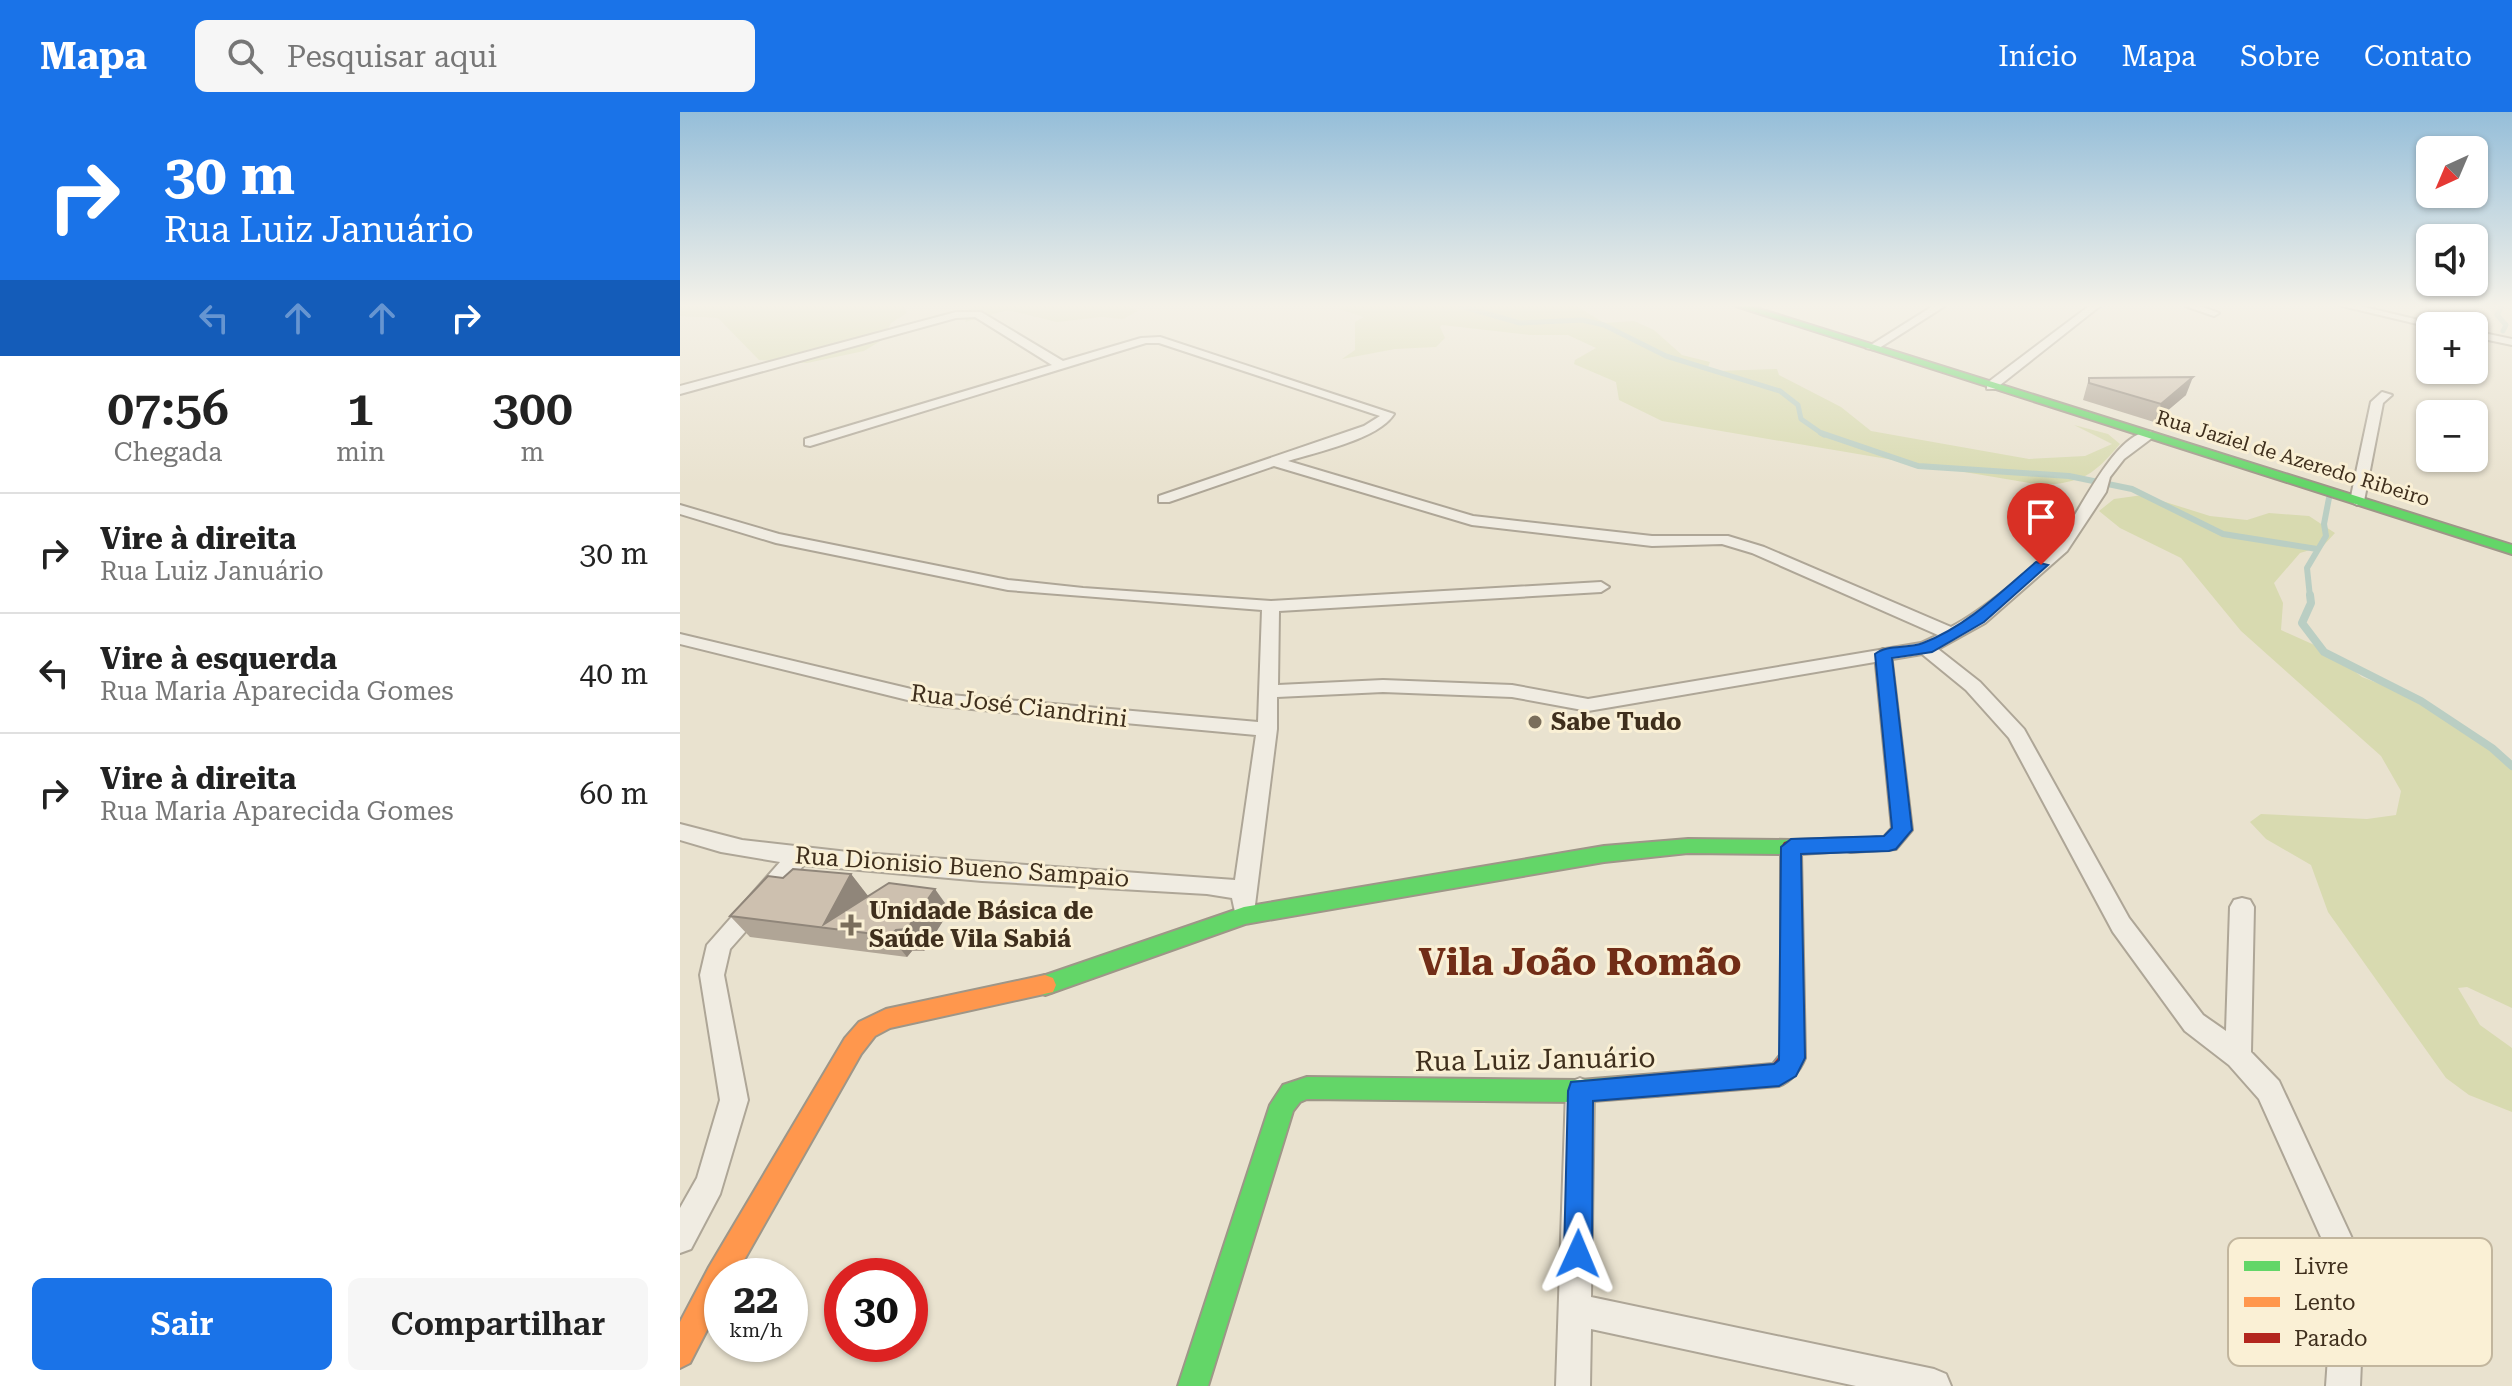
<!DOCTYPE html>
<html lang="pt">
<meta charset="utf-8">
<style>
body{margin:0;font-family:"Roboto Serif",serif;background:#f6f6f6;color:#222;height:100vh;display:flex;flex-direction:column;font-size:30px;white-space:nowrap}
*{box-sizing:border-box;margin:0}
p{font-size:26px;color:#767676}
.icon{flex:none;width:44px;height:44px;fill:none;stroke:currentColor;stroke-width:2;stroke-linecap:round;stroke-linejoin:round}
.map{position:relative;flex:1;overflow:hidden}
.side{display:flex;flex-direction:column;background:#fff;width:680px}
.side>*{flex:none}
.guide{background:#1a73e8;color:#fff;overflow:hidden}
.needle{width:52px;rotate:224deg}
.tools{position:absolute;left:1736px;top:24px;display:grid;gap:16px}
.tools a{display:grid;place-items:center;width:72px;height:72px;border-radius:12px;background:#fff;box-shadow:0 2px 6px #0004;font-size:40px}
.speed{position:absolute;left:24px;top:1146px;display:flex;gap:16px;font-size:40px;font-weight:700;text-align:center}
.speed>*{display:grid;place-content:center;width:104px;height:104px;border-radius:50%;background:#fff;box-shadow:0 2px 6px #0004;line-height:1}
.speed small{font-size:20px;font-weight:400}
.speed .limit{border:12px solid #d22;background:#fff;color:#111}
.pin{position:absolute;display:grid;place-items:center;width:68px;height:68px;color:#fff;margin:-82px -34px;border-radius:50% 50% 50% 0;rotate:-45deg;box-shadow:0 0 8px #0007}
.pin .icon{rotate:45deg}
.me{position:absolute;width:88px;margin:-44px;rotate:1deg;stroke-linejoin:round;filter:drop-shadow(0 0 6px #0008)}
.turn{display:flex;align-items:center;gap:28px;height:168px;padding:0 32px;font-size:36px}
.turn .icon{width:104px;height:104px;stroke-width:2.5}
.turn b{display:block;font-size:56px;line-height:68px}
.lanes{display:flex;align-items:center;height:76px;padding:0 32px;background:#0003;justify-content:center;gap:40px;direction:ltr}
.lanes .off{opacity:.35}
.eta{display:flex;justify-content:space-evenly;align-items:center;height:136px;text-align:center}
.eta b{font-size:48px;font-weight:600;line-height:56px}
.action{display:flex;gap:16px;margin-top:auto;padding:16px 32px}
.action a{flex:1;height:92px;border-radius:12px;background:#1a73e8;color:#fff;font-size:32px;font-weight:600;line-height:92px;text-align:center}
.action a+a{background:#f6f6f6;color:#222}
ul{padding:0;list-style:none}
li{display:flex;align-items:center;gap:24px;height:120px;padding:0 32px;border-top:2px solid #e0e0e0}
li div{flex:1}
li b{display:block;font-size:30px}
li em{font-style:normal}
header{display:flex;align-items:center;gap:48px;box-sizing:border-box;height:112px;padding:0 40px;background:#1a73e8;color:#fff}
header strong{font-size:38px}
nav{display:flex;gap:44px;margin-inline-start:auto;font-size:28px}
.search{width:560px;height:72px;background:#f6f6f6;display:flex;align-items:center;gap:20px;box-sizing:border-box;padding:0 28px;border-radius:12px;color:#767676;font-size:30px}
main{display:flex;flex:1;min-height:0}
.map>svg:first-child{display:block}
</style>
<header>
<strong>Mapa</strong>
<div class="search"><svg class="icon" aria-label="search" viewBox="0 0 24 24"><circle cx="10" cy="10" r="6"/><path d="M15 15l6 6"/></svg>Pesquisar aqui</div>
<nav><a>Início</a><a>Mapa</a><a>Sobre</a><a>Contato</a></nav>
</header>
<main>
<section class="side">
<div class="guide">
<div class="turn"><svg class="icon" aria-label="right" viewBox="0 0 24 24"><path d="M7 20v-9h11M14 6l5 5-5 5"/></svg><div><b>30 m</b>Rua Luiz Januário</div></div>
<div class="lanes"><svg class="icon off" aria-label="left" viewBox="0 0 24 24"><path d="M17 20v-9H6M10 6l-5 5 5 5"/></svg><svg class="icon off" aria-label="ahead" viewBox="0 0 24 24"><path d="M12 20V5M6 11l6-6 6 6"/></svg><svg class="icon off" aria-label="ahead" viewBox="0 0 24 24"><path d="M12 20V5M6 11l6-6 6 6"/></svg><svg class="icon" aria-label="right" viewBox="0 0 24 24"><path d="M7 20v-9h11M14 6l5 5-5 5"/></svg></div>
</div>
<div class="eta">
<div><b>07:56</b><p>Chegada</p></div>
<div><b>1</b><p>min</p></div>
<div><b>300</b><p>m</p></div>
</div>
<ul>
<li><svg class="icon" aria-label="right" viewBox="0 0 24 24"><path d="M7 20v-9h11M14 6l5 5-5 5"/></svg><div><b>Vire à direita</b><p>Rua Luiz Januário</p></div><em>30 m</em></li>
<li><svg class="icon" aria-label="left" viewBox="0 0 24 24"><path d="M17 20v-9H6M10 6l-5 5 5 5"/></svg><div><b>Vire à esquerda</b><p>Rua Maria Aparecida Gomes</p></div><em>40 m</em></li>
<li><svg class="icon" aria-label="right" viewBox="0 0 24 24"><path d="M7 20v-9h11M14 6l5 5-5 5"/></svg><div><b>Vire à direita</b><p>Rua Maria Aparecida Gomes</p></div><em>60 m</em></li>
</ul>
<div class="action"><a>Sair</a><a>Compartilhar</a></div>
</section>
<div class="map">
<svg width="1832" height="1274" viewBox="0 0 1832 1274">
<rect width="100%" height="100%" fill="#e9e2cf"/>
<g fill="#d8dab0">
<polygon points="0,194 224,194 227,201 211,211 202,228 184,239 127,251 79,248 38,206 0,204"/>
<polygon points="291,194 448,194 458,199 443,207 421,205 377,210 328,198 285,210"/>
<path d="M897 194 924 211 954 209 974 218 1002 243 1030 250 1028 255 1035 259 1097 257 1099 263 1161 295 1191 319 1349 347 1405 344 1432 332 1394 313 1428 322 1440 332C1414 363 1402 371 1361 373L982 309 939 288 936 270 894 252 895 248 916 236 888 223H850L762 213 760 215 765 226 756 235 715 237 662 247 675 238V210L684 205 659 197 660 194Z"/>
<polygon points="1463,383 1530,404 1567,408 1589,401 1629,404 1655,421 1643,434 1620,441 1594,471 1603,491 1601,518 1650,540 1682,565 1731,584 1832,653 1832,896 1787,875 1778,876 1800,913 1832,936 1832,1000 1789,983 1766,966 1648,800 1631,753 1586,727 1570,710 1581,702 1687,707 1716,703 1721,679 1701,644 1561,519 1501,446 1440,416 1419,399 1434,387"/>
</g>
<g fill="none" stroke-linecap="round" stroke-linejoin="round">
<g stroke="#bacec3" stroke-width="5">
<polyline points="780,194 840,211 902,208 924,213 986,244 1100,279 1118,293 1121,307 1144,323"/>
<polyline points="1822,194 1817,203 1826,213 1823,219"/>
</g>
<g stroke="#bacec3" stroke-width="6">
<polyline points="1141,321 1238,354 1389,364 1452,377 1543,422 1637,437"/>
<polyline points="1630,485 1627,456 1646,424 1644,412 1649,386"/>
</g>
<polyline stroke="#bacec3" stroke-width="8" points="1630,483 1631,491 1622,511 1644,540 1741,589 1812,636 1832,654"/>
<defs>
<g id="street">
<polygon points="1253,194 1265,194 1196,238 1186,236"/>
<polygon points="1409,194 1420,194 1315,277 1307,277 1307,271"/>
<polygon points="1505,194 1520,194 1539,201 1534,204"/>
<polygon points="1662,194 1680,194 1764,214 1750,215"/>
<path d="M276 200H301L383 249 461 226 480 225 714 302C699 327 636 340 608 349L793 404 972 424H1048L1084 435 1271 515C1300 500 1354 457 1376 432 1397 407 1436 315 1472 320V326L1444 347 1430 365 1426 380 1387 439 1305 511 1258 537 1300 570 1344 617 1449 806 1523 903 1546 919 1550 795 1554 788 1562 786 1570 788 1574 795 1571 940 1599 969 1675 1133 1683 1202 1680 1274H1646L1651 1202 1645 1134 1579 987 1549 953 1505 919 1433 820 1329 626 1286 578 1242 542 908 599 832 585 703 580 597 585V617L575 793 571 800 563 802 555 800 552 786 527 782 302 769 124 753 50 837 44 863 68 988 40 1082 11 1137 0 1141V1096L17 1066 40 988 20 863 27 833 100 750 41 740 0 728V712L62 728 168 740 555 768 576 623 248 593 0 532V522L248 581 578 610 582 498 328 478 96 431 0 402V393L99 422 328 468 403 476 591 489 921 470 929 475 921 480 599 499 598 573 703 568 832 573 908 587 1241 531 1258 523 1072 441 1042 432 972 434 792 413 594 354 489 390H479V384L684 314 700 304 479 231H466L130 334 125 333V327L372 253 295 205 276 206 0 282V274Z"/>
<polygon points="1794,219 1832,227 1832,233 1794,225"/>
<polygon points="1702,280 1712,283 1703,291 1684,389 1677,393 1670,389 1691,290"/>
<polygon points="900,966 910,970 914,979 911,1185 1254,1257 1266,1262 1271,1274 1176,1274 911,1217 910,1274 876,1274 886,979 890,970"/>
</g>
<g id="fast">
<polygon points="1056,194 1070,194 1832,433 1832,442"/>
<polygon points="1008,727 1111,728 1118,730 1121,735 1118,740 1111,742 1008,741 924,750 565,812 365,883 357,880 354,873 357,866 564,795 924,734"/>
<polygon points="976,962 985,965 988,973 985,981 976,984 900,990 627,987 620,990 613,999 528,1274 498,1274 590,993 603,973 627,965 900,968"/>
</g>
<g id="slow">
<polygon points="1203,537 1211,542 1232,718 1216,737 1171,740 1164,738 1161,733 1164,728 1204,725 1212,716 1195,542"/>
<polygon points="365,863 373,866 376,873 373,880 210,916 195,924 181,942 55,1164 42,1164 42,1189 10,1251 0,1256 0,1210 29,1155 165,926 179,910 206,897"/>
</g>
<path id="jam" d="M1171 726 1178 728 1181 733 1178 738 1121 742 1125 946C1120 958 1111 969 1099 974L976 984 967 981 964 973 967 965 976 962 1093 952 1101 942V735L1104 730 1111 728Z"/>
</defs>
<use href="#street" stroke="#aea697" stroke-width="4"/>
<use href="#fast" stroke="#9e9688" stroke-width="4"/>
<use href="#slow" stroke="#9e9688" stroke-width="4"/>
<use href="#jam" stroke="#9e9688" stroke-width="4"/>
<use href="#street" fill="#f0ece2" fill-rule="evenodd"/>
<use href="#fast" fill="#63d668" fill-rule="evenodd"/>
<use href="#slow" fill="#ff974d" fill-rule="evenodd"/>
<use href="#jam" fill="#b3261e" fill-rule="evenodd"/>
</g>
<g fill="#b0a596">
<polygon points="1409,266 1506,283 1474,310 1403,288"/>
<polygon points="171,762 188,784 270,798 244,839 232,839 227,845 70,825 50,804 103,766"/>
</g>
<g fill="#90867a">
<polygon points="1513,265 1506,283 1474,310 1481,292"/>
<polygon points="171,762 188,784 144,812"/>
<polygon points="255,777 270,798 244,839 227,817"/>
<polygon points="216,818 232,839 227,845 210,824"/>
</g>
<g fill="#cdc0af" stroke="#90867a" stroke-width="2">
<polygon points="1513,265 1481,292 1409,271 1409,266"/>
<polygon points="113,757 171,762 144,812 209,771 255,777 227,817 216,818 210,824 50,804 88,764 103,766"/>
</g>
<linearGradient id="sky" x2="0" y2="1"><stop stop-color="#95bed9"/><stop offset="0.52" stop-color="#f5f2e9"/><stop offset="1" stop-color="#f5f2e9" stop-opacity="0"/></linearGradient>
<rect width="1832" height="372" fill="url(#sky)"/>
<path fill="#1a73e8" stroke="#114b97" stroke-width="2" d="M1356 450 1368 453 1304 510 1252 540 1212 546 1232 718 1216 737 1209 739 1121 742 1125 946 1116 964 1099 974 913 989 912 1142 908 1152 898 1156 888 1152 884 1142 888 979 891 970 1094 952 1099 948 1101 735 1111 727 1204 724 1212 716 1195 542C1207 532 1228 537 1243 531 1287 514 1321 480 1356 450Z"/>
<g fill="#7a6e5b" stroke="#faf0d5" stroke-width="3">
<circle cx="855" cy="610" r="8"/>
<path d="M167 801h8v8h8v8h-8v8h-8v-8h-8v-8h8z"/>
</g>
<g text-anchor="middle" stroke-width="6" stroke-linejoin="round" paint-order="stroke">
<g font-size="20" fill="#3f2f1d" stroke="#faf0d5">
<text transform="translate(1613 346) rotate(17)" y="7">Rua Jaziel de Azeredo Ribeiro</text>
</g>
<g font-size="24" fill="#3f2f1d" stroke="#faf0d5">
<text transform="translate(339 594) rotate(7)" y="8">Rua José Ciandrini</text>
<text transform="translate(282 755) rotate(4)" y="8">Rua Dionisio Bueno Sampaio</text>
</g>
<g font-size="24" font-weight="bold" fill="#3f2f1d" stroke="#faf0d5" text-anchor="start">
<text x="871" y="618">Sabe Tudo</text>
<text x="189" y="807">Unidade Básica de<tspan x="189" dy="28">Saúde Vila Sabiá</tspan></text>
</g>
<g font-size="28" fill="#3f2f1d" stroke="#faf0d5">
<text transform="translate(855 947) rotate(-1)" y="10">Rua Luiz Januário</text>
</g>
<g font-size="38" font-weight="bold" fill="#712d17" stroke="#faf0d5">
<text x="900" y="863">Vila João Romão</text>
</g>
</g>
<rect x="1548" y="1126" width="264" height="128" rx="12" fill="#faf0d5" stroke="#c2b69e" stroke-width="2"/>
<rect x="1564" y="1149" width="36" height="10" fill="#63d668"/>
<rect x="1564" y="1185" width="36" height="10" fill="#ff974d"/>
<rect x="1564" y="1221" width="36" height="10" fill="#b3261e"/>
<g font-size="22" fill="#3f2f1d">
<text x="1614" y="1162">Livre</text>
<text x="1614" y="1198">Lento</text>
<text x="1614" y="1234">Parado</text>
</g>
</svg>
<div class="tools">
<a><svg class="needle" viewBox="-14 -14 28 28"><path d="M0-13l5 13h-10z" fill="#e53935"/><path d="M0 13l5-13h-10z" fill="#767676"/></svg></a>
<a><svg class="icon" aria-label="sound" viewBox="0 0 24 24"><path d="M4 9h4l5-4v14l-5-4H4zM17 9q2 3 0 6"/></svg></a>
<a>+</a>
<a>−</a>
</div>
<div class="speed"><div>22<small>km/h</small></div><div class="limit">30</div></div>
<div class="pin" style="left:1361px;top:453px;background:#d93025"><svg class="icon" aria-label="arrive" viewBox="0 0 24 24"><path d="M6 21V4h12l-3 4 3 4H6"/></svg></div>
<svg class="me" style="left:898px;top:1142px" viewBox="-20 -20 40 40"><path d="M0-17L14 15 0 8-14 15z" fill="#1a73e8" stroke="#fff" stroke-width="4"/></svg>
</div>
</main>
